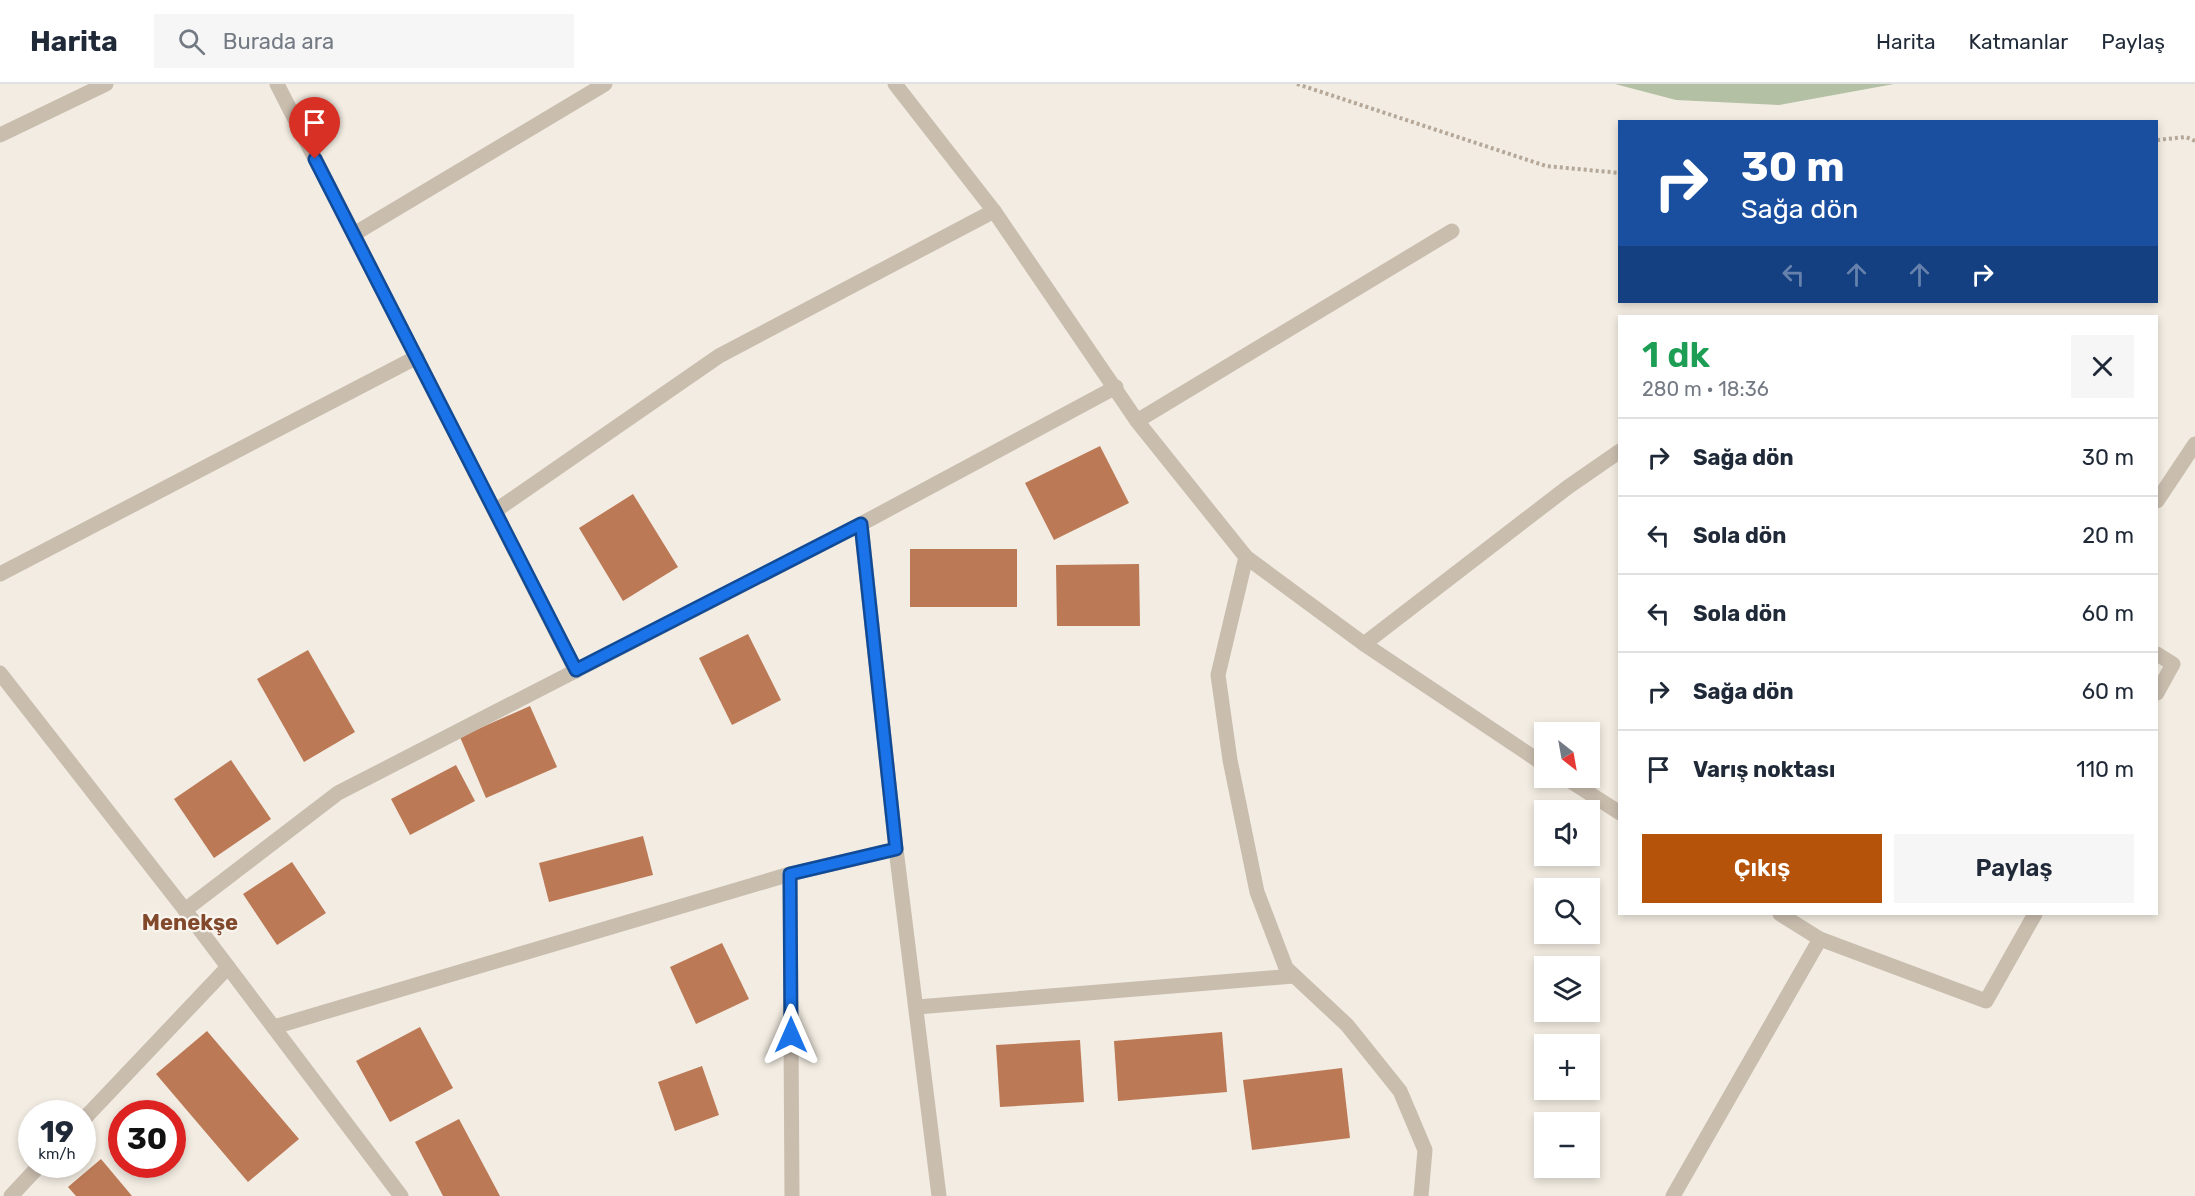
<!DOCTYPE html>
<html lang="tr">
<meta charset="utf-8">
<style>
body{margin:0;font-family:Rubik,sans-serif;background:#f6f6f7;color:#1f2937;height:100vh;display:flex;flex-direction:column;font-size:22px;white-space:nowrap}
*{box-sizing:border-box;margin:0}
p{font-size:20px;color:#747a83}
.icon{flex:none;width:33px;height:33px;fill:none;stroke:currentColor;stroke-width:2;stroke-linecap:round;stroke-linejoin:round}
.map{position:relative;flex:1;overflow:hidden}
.details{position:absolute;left:1618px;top:231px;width:540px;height:600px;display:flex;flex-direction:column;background:#fff;border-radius:0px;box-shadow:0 3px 9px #0003}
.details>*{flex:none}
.hud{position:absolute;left:1618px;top:36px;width:540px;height:183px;border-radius:0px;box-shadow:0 3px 9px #0003;background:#1a4fa0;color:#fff;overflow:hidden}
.needle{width:39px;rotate:149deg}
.controls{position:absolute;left:1534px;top:638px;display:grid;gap:12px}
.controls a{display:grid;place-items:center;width:66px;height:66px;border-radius:0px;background:#fff;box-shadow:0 3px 9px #0003;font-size:30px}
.speed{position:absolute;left:18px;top:1016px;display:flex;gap:12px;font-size:30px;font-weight:700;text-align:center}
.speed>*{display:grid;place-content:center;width:78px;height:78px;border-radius:50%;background:#fff;box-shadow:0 3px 9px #0003;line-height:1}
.speed small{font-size:15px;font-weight:400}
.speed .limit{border:9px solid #d22;background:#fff;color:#111}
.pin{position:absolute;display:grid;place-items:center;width:51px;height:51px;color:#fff;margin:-62px -26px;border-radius:50% 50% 50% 0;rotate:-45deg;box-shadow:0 0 6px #0007}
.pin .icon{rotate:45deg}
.me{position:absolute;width:66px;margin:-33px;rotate:0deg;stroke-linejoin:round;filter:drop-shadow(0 0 4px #0008)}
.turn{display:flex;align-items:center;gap:21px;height:126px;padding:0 24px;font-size:27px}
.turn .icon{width:78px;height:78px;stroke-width:2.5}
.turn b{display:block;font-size:42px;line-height:51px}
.lanes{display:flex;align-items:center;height:57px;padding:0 24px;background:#0003;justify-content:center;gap:30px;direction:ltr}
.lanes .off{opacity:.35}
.round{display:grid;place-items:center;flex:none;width:63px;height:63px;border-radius:0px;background:#f6f6f7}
.overview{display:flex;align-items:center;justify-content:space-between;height:102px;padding:0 24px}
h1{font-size:36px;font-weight:600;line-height:45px;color:#1e9e55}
.primary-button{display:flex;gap:12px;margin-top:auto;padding:12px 24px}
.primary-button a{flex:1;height:69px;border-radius:0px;background:#b45309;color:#fff;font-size:24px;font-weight:600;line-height:69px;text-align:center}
.primary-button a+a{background:#f6f6f7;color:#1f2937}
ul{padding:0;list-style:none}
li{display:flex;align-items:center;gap:18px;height:78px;padding:0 24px;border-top:2px solid #e0e1e3}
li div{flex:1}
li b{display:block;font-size:22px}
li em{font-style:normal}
header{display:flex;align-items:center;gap:36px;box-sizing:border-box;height:84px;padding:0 30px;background:#fff;border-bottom:2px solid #e0e1e3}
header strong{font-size:28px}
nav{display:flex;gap:33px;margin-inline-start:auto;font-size:21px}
.search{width:420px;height:54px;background:#f6f6f7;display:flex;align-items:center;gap:15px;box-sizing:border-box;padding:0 21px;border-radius:0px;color:#747a83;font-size:22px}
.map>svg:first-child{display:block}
</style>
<header>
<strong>Harita</strong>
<div class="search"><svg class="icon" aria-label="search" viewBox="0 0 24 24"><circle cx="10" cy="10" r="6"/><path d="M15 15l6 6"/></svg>Burada ara</div>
<nav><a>Harita</a><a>Katmanlar</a><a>Paylaş</a></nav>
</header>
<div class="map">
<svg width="2195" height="1112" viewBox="0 0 2195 1112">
<rect width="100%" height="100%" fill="#f2ece2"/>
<polygon fill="#b3c0a3" points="1615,0 1894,0 1779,21 1676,16"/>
<g fill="#bc7956">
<polygon points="1100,362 1129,419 1054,456 1025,399"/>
<polygon points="633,410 678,483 623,517 579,444"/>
<rect x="910" y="465" width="107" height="58"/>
<polygon points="1139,480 1140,542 1057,542 1056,481"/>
<polygon points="748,550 781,616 732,641 699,574"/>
<polygon points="308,566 355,648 304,678 257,595"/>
<polygon points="530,622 557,683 486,714 460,653"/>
<polygon points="231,676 271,735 214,774 174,715"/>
<polygon points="456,681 475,717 410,751 391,715"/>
<polygon points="643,752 653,791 549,818 539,779"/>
<polygon points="292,778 326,829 277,861 243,810"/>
<polygon points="722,859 749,915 696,940 670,883"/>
<polygon points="420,943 453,1004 390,1038 356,977"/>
<polygon points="207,947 299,1055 248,1098 156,990"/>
<polygon points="1222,948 1227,1008 1118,1017 1114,957"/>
<polygon points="1080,956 1084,1018 1000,1023 996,961"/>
<polygon points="702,982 719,1031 675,1047 658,998"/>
<polygon points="1342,984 1350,1054 1252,1066 1243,996"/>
<polygon points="459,1035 500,1112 443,1112 415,1058"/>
<polygon points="101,1075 132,1112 76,1112 68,1103"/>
</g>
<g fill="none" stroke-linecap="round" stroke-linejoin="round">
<g stroke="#b5a899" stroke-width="4" stroke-dasharray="3 3" stroke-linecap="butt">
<polyline points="1297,0 1546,82 1620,89"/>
<polyline points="2157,56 2186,53 2195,57"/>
</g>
<g stroke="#c9bdae" stroke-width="15">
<polyline points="277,0 576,587"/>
<polyline points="895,0 994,127 1137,337 1246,473 1364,560 1545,681"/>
<polyline points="0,51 106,0"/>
<polyline points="354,150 605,0"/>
<polyline points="1137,337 1452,147"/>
<polyline points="2157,417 2195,360"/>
<polyline points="495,427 719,272 994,127"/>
<polyline points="861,440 896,765 939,1112"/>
<polyline points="1246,473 1218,591 1230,676 1257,808 1286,884 1347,941 1400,1007 1425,1066 1421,1112"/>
<polyline points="0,490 417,273"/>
<polyline points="1364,560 1568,403 1620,367"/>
<polyline points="2157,570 2173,580 2157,609"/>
<polyline points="0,589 185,826 401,1112"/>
<polyline points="1564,693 1620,729"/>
<polyline points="790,790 792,1112"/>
<polyline points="185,826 338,709 861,440 1116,303"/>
<polyline points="1780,830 1820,855 1986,917 2035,830"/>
<polyline points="917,923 1294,892"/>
<polyline points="274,943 790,790 896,765"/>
<polyline points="82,1037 228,883"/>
<polyline points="11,1112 41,1080"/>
<polyline points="1673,1112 1820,855"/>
</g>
</g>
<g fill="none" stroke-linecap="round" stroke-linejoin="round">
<defs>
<polyline id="route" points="315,75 576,586 861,440 896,765 790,790 791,951"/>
</defs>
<use href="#route" stroke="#114b97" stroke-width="15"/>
<use href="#route" stroke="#1a73e8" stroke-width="10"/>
</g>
<g text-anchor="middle" stroke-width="4.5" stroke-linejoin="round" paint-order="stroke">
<g font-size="22" font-weight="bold" fill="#81482c" stroke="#f9f5ee">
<text x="190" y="846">Menekşe</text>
</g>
</g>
</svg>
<div class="controls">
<a><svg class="needle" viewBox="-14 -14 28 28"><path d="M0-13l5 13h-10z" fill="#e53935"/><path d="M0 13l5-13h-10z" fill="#747a83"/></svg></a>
<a><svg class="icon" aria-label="sound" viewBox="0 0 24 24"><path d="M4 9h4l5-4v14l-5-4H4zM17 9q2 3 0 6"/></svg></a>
<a><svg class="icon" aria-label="search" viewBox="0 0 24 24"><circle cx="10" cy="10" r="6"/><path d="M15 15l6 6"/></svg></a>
<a><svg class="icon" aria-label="layers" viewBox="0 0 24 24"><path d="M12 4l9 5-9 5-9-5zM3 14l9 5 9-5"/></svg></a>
<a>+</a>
<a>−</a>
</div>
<div class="speed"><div>19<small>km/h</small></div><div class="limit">30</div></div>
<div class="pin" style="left:315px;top:75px;background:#d93025"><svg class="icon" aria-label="arrive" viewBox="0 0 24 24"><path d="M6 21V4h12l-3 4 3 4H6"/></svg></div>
<svg class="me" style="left:791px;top:951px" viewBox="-20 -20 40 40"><path d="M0-17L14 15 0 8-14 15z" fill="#1a73e8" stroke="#fff" stroke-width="4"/></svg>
<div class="hud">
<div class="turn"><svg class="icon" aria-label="right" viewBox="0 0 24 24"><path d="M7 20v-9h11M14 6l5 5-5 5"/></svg><div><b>30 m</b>Sağa dön</div></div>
<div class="lanes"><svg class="icon off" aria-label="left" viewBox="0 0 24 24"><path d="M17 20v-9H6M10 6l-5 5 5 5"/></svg><svg class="icon off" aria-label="ahead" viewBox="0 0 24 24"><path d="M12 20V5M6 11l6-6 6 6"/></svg><svg class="icon off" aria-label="ahead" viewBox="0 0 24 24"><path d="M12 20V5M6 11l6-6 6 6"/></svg><svg class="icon" aria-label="right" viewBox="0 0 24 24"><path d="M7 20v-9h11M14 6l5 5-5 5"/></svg></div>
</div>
<section class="details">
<div class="overview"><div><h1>1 dk</h1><p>280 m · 18:36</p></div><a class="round"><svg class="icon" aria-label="close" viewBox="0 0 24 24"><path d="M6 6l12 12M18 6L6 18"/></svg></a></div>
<ul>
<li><svg class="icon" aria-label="right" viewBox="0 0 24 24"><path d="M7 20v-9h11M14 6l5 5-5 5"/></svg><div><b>Sağa dön</b></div><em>30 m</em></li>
<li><svg class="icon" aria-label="left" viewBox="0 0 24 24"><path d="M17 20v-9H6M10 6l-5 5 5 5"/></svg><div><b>Sola dön</b></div><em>20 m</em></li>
<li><svg class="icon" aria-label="left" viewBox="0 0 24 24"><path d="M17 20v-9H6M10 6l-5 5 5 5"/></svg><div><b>Sola dön</b></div><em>60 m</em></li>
<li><svg class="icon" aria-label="right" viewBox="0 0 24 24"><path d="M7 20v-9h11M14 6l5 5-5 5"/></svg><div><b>Sağa dön</b></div><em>60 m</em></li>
<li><svg class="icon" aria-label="arrive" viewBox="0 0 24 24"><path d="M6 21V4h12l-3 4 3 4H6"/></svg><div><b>Varış noktası</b></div><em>110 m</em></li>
</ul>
<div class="primary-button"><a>Çıkış</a><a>Paylaş</a></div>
</section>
</div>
